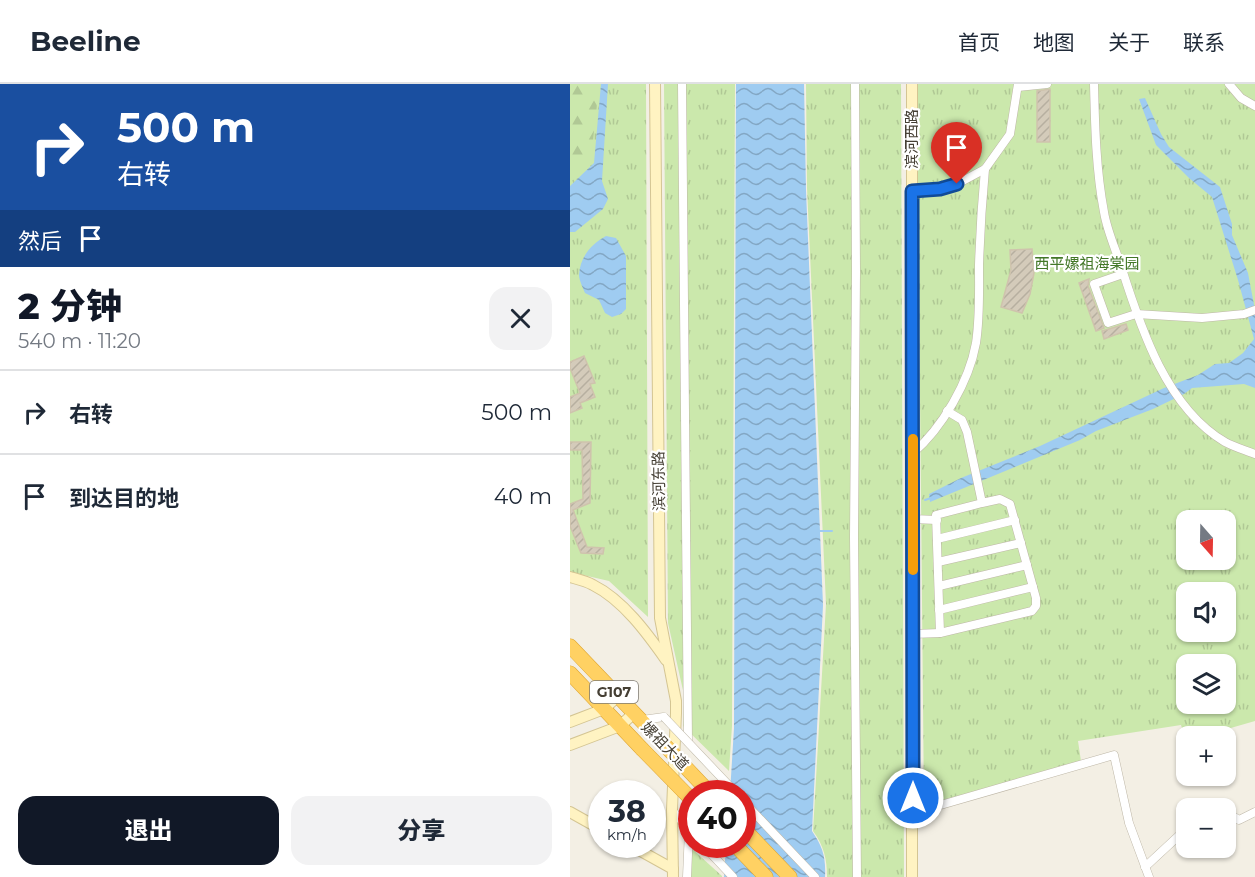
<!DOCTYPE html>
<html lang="zh">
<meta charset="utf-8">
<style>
body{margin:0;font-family:Montserrat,"Noto Sans SC",sans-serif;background:#f2f2f3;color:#1f2937;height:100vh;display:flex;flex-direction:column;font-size:22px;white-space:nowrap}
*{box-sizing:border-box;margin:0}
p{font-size:20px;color:#747a83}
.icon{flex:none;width:33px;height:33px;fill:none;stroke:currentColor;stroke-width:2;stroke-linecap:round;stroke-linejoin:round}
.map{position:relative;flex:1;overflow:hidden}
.panel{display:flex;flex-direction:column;background:#fff;width:570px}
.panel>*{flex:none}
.hud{background:#1a4fa0;color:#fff;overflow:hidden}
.needle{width:39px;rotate:160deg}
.buttons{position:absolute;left:606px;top:426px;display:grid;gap:12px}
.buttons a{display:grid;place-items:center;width:60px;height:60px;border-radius:12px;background:#fff;box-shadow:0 2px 4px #0004;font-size:30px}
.speed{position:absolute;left:18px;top:696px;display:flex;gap:12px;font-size:30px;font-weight:700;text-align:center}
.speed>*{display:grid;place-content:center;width:78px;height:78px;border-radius:50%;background:#fff;box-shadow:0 2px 4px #0004;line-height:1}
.speed small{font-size:15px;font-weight:400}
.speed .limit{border:9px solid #d22;background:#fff;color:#111}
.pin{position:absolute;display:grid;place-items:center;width:51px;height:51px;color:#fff;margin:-62px -26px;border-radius:50% 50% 50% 0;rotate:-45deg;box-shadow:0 0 6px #0007}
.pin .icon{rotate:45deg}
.me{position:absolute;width:66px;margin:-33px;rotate:0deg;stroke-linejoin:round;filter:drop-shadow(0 0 4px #0008)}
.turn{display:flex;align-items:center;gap:21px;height:126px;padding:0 18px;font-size:27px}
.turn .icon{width:78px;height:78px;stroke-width:2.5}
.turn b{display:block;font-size:42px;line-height:51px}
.then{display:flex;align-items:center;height:57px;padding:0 18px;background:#0003;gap:12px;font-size:22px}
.round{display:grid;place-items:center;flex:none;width:63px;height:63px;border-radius:18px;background:#f2f2f3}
.overview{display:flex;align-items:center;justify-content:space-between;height:102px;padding:0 18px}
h1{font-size:36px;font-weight:800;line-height:45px;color:#111827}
.primary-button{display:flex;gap:12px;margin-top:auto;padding:12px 18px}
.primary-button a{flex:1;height:69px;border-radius:18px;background:#111827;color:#fff;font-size:24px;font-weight:800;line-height:69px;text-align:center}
.primary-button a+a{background:#f2f2f3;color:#1f2937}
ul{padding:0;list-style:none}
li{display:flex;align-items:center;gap:18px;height:84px;padding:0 18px;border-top:2px solid #e0e1e3}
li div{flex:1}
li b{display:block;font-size:22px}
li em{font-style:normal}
header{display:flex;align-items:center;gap:36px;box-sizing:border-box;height:84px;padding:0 30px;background:#fff;border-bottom:2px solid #e0e1e3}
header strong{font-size:28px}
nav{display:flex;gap:33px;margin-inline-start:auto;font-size:21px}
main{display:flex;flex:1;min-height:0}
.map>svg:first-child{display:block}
</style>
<header>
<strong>Beeline</strong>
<nav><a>首页</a><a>地图</a><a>关于</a><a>联系</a></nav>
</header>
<main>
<section class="panel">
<div class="hud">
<div class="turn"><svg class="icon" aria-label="right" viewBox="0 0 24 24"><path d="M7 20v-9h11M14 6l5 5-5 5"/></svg><div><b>500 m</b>右转</div></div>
<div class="then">然后<svg class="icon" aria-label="arrive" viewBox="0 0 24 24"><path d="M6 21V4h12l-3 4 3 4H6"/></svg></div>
</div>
<div class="overview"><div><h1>2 分钟</h1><p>540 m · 11:20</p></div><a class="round"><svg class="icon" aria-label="close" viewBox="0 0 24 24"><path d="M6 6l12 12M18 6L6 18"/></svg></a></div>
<ul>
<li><svg class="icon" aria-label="right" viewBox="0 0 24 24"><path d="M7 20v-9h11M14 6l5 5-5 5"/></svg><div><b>右转</b></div><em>500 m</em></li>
<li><svg class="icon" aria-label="arrive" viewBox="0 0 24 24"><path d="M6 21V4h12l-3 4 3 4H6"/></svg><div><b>到达目的地</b></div><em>40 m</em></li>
</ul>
<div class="primary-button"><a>退出</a><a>分享</a></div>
</section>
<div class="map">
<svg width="685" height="793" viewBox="0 0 685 793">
<defs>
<pattern id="grass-tufts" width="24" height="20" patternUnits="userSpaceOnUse" patternTransform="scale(1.5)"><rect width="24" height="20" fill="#cbe8ac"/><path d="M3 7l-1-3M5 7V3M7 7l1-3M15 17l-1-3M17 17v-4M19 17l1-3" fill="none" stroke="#b0c895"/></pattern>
<pattern id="forest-firs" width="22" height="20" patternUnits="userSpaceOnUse" patternTransform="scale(1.5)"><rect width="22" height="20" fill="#cbe8ac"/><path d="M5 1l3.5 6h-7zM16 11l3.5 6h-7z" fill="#b0c895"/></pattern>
<pattern id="water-waves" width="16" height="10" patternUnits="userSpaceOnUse" patternTransform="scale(1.5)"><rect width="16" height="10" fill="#9fccf1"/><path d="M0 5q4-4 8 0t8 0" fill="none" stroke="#83a7c4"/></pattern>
<pattern id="building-hatch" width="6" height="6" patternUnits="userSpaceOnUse" patternTransform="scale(1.5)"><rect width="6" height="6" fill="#d4cbba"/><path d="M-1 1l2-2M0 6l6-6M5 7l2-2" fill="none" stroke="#b7afa0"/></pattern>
</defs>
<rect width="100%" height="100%" fill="#f3efe4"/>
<g fill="url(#grass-tufts)" fill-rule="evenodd">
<polygon points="0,0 76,0 78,533 39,497 0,488"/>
<polygon points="94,0 165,0 162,642 159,687 113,642 114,611 98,539"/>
<path d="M236 0H331L334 793H257C257 775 254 762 243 747L256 520 237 104Z"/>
<path d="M347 0H685V637L633 652H616V655L611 641 508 657 511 677 354 724ZM616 436H656V476H616ZM616 508H656V548H616ZM616 580H656V620H616Z"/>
<polygon points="120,763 152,792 152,793 120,793"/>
</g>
<polygon fill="url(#forest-firs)" points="0,0 29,0 21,75 0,96"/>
<g fill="url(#water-waves)">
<polygon points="31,0 38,0 32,97 38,115 33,125 5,148 0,148 0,102 24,79"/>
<path d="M166 0H234L236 106 253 521 242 747C253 763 256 774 255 793H154L156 761 172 760V710L160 709 164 644Z"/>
<polygon points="575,14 591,50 599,63 650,103 662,140 662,151 678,189 685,226 685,304 674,300 622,304 614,310 583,325 526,347 510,356 360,418 359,410 391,394 470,362 594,304 628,291 645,280 659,279 673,269 684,255 668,196 642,113 619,94 586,61 569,15"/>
<path d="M36 152 46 154 56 172V225L51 230 42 233 35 229 29 216 15 209C13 204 9 196 9 191 10 173 21 160 36 152Z"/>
</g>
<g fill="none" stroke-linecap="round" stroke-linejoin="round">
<g stroke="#9fccf1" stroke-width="2">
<polyline points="355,416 361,414"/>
<polyline points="247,447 262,447"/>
</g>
</g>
<g fill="url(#building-hatch)" stroke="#cfc3ad" stroke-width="1.5">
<polygon points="480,5 480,58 467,58 467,7"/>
<polygon points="462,165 464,189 460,210 452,229 431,223 441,186 440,166"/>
<polygon points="519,195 518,202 534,244 526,247 509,199"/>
<polygon points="556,240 558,246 534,255 532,247"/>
<polygon points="14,272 25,299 20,300 25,313 10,319 12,324 0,329 0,313 10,309 0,284 0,278"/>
<polygon points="0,358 21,358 20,419 3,426 17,463 34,464 33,470 11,469 0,442 0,420 13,415 12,366 0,366"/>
</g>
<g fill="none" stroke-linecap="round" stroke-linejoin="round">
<defs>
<g id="street">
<polyline points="112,0 118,658"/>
<polyline points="285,0 286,188 284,453 287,793"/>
<path d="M524 0C525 43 526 86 534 128 537 147 546 166 552 185 571 245 597 324 655 358 664 363 675 366 685 370"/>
<polyline points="659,0 671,14 685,22"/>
<polyline points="448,3 477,0"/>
<polyline points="342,107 370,105 387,100 415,85 440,50 448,0"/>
<polyline points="553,190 524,200 538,239 566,230 632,234 674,230 685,226"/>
<polyline points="377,327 392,336 397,348 412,419 366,431 370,549 462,527 466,522 466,514 440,420 430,415 412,419"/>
<path d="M343 369C372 344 399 298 406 259 410 233 409 207 409 181 410 149 412 117 415 85"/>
<polyline points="343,435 367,436"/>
<polyline points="367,455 445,436"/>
<polyline points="368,478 451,459"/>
<polyline points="369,502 457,481"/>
<polyline points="369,526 463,503"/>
<polyline points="343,550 370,549"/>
<polyline points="72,636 94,633"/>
<polyline points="172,716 245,793"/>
<polyline points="102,726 121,748"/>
<polyline points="656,728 669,736 685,728"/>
<polyline points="343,729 544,671 559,739 579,793"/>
<polyline points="132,760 163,793"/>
<polyline points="575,783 616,745"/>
<polyline points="117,793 119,746"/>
</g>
<g id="secondary">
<polyline points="85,0 90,534 106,617 106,629 102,726 103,793"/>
<polyline points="342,0 342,793"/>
<path d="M0 493C7 495 16 497 23 501 53 516 77 549 96 576"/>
<polyline points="0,638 34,625 48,612"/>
<polyline points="0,661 50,642 64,629"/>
<polyline points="0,728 32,746"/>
<polyline points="58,760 103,785"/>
</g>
<g id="highway">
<polyline points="0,562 87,653"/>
<polyline points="0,589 72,665"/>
<polyline points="172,743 220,793"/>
<polyline points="164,760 196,793"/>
</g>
</defs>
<use href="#street" stroke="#beb7a7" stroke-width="9"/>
<use href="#secondary" stroke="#d4c593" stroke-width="12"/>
<use href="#highway" stroke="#dfa631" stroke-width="15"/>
<use href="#street" stroke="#fff" stroke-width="8"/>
<use href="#secondary" stroke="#fff3c2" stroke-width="10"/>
<use href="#highway" stroke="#ffd163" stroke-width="14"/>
<defs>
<polyline id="street-bridge" points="94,633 167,710"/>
<g id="highway-bridge">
<polyline points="87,653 141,710"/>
<polyline points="72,665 122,716"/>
</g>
</defs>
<use href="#street-bridge" stroke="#beb7a7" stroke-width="9" stroke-linecap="butt"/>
<use href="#highway-bridge" stroke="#dfa631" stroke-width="15" stroke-linecap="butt"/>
<use href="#street-bridge" stroke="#fff" stroke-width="8"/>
<use href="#highway-bridge" stroke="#ffd163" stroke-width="14"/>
</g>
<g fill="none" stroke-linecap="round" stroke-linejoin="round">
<defs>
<polyline id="route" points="343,714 342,107 370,105 387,100"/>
</defs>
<use href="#route" stroke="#114b97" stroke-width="15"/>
<use href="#route" stroke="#1a73e8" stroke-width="10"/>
<polyline stroke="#f59e0b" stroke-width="10" points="343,355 343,486"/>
</g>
<g text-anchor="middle" stroke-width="4.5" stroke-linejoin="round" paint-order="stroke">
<rect fill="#fff" stroke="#7d7971" stroke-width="1.5" x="20" y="597" width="48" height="22" rx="4.5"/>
<g font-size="14" font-weight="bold" fill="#453f34">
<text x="44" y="613">G107</text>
</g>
<g font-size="15" fill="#453f34" stroke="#fff">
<text transform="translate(342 55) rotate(-90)" y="5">滨河西路</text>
<text transform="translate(89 397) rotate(-91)" y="5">滨河东路</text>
<text transform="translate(95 662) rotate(46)" y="5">嫘祖大道</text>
</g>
<g font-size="15" fill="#427727" stroke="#fff">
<text x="517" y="185">西平嫘祖海棠园</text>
</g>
</g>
</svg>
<div class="buttons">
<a><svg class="needle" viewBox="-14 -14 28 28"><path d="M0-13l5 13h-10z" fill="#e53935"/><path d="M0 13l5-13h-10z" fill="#747a83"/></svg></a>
<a><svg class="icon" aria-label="sound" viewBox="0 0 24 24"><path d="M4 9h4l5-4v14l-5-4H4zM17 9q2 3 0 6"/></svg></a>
<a><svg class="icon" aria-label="layers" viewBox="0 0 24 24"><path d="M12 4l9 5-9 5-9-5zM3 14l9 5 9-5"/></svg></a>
<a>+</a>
<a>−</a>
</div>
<div class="speed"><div>38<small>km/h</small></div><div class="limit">40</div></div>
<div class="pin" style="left:387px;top:100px;background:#d93025"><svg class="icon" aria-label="arrive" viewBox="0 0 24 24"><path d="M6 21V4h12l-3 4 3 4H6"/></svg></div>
<svg class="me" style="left:343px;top:714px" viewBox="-20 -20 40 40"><circle r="17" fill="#1a73e8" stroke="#fff" stroke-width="3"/><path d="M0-11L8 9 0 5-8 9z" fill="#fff"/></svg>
</div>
</main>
